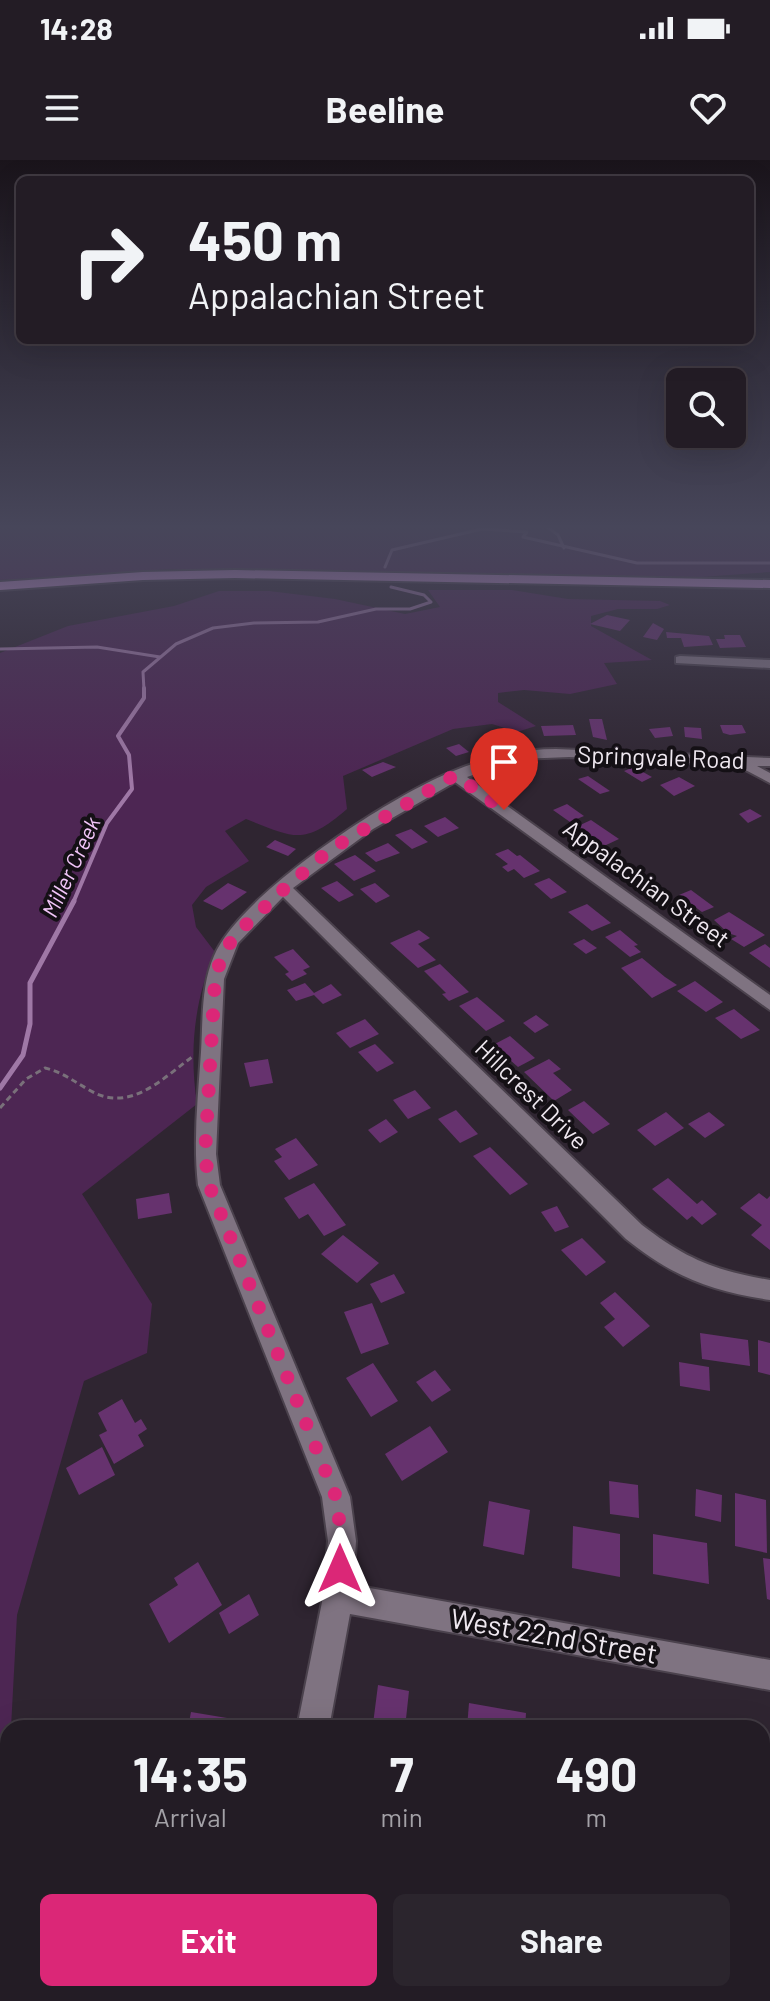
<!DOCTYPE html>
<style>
body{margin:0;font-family:Barlow,sans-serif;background:#2b252d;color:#f1f3f6;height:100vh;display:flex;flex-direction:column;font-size:30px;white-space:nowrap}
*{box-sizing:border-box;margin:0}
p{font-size:26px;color:#a3a1a7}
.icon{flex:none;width:44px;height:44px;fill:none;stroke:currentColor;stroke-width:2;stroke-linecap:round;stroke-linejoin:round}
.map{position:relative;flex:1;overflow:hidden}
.side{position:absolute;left:0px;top:1560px;width:770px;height:282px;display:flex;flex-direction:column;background:#231c25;border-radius:24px 24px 0 0;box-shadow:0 8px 32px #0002,0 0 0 2px #403a42}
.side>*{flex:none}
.top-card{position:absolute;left:16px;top:16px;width:738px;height:168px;border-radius:12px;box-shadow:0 8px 32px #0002,0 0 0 2px #403a42;background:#231c25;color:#f1f3f6;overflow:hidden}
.fabs{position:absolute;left:666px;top:208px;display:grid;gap:16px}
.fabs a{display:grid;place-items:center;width:80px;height:80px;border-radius:12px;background:#231c25;box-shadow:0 8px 32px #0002,0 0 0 2px #403a42;font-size:40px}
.pin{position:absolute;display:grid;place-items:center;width:68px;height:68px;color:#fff;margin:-82px -34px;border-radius:50% 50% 50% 0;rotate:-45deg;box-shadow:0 0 8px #0007}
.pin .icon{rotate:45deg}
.me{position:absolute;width:88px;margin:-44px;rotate:0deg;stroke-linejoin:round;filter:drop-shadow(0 0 6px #0008)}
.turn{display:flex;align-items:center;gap:28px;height:168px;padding:0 40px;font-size:36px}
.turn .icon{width:104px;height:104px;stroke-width:2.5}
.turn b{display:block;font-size:56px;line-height:68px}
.eta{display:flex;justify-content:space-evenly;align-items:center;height:136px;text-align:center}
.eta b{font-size:48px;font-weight:700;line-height:56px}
.primary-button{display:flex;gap:16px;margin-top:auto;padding:16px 40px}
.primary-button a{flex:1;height:92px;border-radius:12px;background:#db2777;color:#fff;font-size:32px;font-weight:700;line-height:92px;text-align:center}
.primary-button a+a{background:#2b252d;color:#f1f3f6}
.status{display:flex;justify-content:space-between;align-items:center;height:56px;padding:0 40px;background:#231c25;direction:ltr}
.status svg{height:22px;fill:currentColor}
header{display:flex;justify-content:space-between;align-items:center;height:104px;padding:0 40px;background:#231c25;font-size:36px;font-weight:700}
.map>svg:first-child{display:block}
</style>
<div class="status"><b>14:28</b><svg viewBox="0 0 49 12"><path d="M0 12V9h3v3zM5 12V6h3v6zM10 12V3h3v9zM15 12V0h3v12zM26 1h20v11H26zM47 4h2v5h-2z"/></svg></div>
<header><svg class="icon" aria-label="menu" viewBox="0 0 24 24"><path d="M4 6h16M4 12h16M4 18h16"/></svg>Beeline<svg class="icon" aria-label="heart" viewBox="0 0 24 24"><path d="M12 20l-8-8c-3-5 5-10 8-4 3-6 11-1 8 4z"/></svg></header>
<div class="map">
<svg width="770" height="1841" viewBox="0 0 770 1841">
<rect width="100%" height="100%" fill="#2f2531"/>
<g fill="#4d2653">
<polygon points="0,365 770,365 770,412 701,417 171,409 0,420"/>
<path d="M428 430H512L568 439 660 441 670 445 657 449H618L591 456V466L652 500 604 503 617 524 570 534 524 530 498 533V542L536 566 517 572 492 564 453 569 343 616 347 649C304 686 295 678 246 659L225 671 249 701 206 727 192 745 196 767 215 792C194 841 189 891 197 944L82 1034 152 1144 147 1193 84 1221 17 1455 11 1568H8L6 1657 0 1678V493L68 466 174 446 219 431H269L335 439 405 454 440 447Z"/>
</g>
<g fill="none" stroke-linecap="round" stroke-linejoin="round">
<g stroke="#9f78a6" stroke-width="3">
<polyline points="545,365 558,375 564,388"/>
<polyline points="385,407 392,390 482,369 527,372 523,377 637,403 770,403"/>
<polyline points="0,489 97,487 160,497"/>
<polyline points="144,530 143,512 176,484 213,468 254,463 318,462 376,449 410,449 431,442 424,435 391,427"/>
</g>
<polyline stroke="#9f78a6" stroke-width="4" points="73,743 107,663 132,629 129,595 118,576 144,538 144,528"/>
<polyline stroke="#9f78a6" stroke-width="5" points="0,928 23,895 30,864 30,823 74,741"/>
</g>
<g fill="#66326e">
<polygon points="607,455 630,460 620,471 590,464"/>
<polygon points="653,463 664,469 657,480 643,477"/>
<polygon points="666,472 709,476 713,485 684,487 681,478 667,478"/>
<polygon points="724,475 740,475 746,487 720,488 716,479 725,479"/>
<polygon points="589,559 602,559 607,580 593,577"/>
<polygon points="573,565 576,575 544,576 541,566"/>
<polygon points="720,565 742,565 746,573 730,575 723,573"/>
<polygon points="670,567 673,576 655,578 649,569"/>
<polygon points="684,567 701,568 702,579 685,577"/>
<polygon points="459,584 469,592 456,596 446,588"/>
<polygon points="383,602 396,607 372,617 362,610"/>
<polygon points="634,607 652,617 642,622 624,611"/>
<polygon points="588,616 610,631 600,634 578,619"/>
<polygon points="679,617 695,626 674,636 660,625"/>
<polygon points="567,644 584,656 570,662 553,650"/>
<polygon points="750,649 762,656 748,663 739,654"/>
<polygon points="445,657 459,668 438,677 424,666"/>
<polygon points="591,660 619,679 604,686 576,667"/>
<polygon points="411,669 428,682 412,689 395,675"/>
<polygon points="275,680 296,689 288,696 266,687"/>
<polygon points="388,683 400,693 376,702 365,693"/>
<polygon points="508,689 517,696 520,695 540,711 524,718 514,709 508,712 502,707 508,704 495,694"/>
<polygon points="355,695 376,711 354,721 334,704"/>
<polygon points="549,718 567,732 551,739 534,724"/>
<polygon points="337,721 354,735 339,742 321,728"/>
<polygon points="228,723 247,732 222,750 203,741"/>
<polygon points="375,723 390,736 376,743 360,729"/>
<polygon points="691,730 714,747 702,752 679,735"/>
<polygon points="587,744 611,763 592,771 568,752"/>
<polygon points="729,752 765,775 744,787 731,779 737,776 728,773 714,760"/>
<polygon points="419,770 430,778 418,784 436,800 418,808 390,783"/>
<polygon points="620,770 638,785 634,786 641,792 630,797 605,777"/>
<polygon points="584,779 597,788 586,794 573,784"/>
<polygon points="765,784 770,788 770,808 749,793"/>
<polygon points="293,789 310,807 303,810 307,814 292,821 285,814 289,812 274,797"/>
<polygon points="642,798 665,817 677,825 652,838 621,808"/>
<polygon points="440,804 469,832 449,841 442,834 446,833 424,811"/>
<polygon points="695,821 723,842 706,852 677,831"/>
<polygon points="305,823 314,833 331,824 342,835 323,844 314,835 296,841 287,830"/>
<polygon points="477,837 505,861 486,871 459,846"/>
<polygon points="734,849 760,870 741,879 715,858"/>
<polygon points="536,855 549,865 535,873 523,863"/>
<polygon points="365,859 379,874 350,888 336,873"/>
<polygon points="510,876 535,898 518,907 493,885"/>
<polygon points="375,884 394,903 377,912 358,892"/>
<polygon points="268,899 273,923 250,927 244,903"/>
<polygon points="549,899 561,909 553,913 572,930 554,941 524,912"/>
<polygon points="415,930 431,948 408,959 393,940"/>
<polygon points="584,941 610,964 593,974 568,950"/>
<polygon points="456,950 478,974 460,983 438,959"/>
<polygon points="666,952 684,968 655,986 637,970"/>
<polygon points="709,952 725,965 705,978 688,964"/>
<polygon points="386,959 398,972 380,983 368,970"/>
<polygon points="296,978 318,1005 289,1020 274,1001 282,997 275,989"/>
<polygon points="490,987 528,1024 510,1035 473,996"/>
<polygon points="668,1018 697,1044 702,1040 717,1054 702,1065 692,1056 687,1060 652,1029"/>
<polygon points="314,1023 346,1065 324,1076 308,1054 299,1059 284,1038"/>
<polygon points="169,1033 172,1053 138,1059 136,1039"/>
<polygon points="759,1033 767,1039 770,1036 770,1090 751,1075 762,1065 740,1048"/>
<polygon points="557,1046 569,1067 555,1072 541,1052"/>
<polygon points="343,1075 379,1103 357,1123 321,1094"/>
<polygon points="582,1078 606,1102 586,1116 561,1090"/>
<polygon points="394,1114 405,1133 381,1143 370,1124"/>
<polygon points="615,1132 650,1166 623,1187 604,1167 615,1159 600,1143"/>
<polygon points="372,1143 389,1184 361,1194 344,1152"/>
<polygon points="700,1173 748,1180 750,1206 702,1199"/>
<polygon points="758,1180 770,1183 770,1215 758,1212"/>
<polygon points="679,1202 709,1207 710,1231 680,1226"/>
<polygon points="373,1203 398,1241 371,1257 346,1218"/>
<polygon points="435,1210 451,1230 432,1242 416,1222"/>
<polygon points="122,1239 135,1263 141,1259 147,1269 138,1275 144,1286 114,1304 99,1275 107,1271 98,1253"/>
<polygon points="430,1266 448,1292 402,1321 385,1294"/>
<polygon points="102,1287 115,1315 79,1335 66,1308"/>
<polygon points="609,1321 638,1325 639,1358 610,1354"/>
<polygon points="696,1329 722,1335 721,1362 695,1356"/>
<polygon points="735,1333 766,1340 767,1393 735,1386"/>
<polygon points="489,1341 530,1350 524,1395 483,1386"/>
<polygon points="573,1366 620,1374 620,1417 572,1408"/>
<polygon points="653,1374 707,1383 709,1424 653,1414"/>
<polygon points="763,1398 770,1399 770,1440 767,1439"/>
<polygon points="198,1402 222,1445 169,1483 149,1444 178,1425 174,1418"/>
<polygon points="249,1434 259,1455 229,1474 219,1453"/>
<polygon points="378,1525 409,1531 405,1568 363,1568 364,1562 373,1564"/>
<polygon points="469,1543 526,1553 525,1568 467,1568"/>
<polygon points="191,1552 227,1558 225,1568 188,1568"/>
<polygon points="564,1559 595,1567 594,1568 563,1568"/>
<polygon points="354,1834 400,1834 399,1841 353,1841"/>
</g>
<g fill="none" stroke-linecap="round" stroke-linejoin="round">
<defs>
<g id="street">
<polygon points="680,496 770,500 770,508 676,503 676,497"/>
<path d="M556 589 770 598V606H757L770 613V623L736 605 569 597 520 599 467 617 770 835V850L455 622 373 669 293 728 642 1065C686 1099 716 1111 770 1120V1140C711 1131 673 1117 626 1079L283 737 238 783 224 819 216 994 220 1025 350 1337 356 1381 353 1425 770 1500V1530L350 1454 329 1568H297L323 1437 328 1381 322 1337 198 1025C193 981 198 936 201 892 203 860 201 825 214 796 240 734 389 637 451 612 484 598 520 589 556 589Z"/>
<polygon points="245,1834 281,1834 280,1841 244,1841"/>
</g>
<polygon id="highway" points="235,410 770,420 770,428 235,418 143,420 0,430 0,422 143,412"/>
</defs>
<use href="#street" stroke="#4b424d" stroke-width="4"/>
<use href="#highway" stroke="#4b424d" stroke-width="4"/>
<path stroke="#79707a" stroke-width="3" stroke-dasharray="6 4" stroke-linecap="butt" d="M0 948 26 919 45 908C62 912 75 922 91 931 130 953 162 919 192 897"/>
<use href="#street" fill="#7f7381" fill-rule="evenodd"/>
<use href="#highway" fill="#d89ee1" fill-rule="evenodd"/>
</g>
<linearGradient id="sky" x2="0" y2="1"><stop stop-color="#1a141b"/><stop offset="0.59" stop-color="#47465a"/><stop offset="1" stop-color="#47465a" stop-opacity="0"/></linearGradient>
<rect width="770" height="622" fill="url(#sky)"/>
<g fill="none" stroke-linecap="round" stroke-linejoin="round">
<polyline stroke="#db2777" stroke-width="14" stroke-dasharray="0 25.2" points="340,1409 342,1381 336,1337 209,1025 205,994 215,819 222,795 236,774 284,729 331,689 455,615 504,650"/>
</g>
<g text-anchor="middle" stroke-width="8" stroke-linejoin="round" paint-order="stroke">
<g font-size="22" font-style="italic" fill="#f3c6fa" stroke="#141015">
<text transform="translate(71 707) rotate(-65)" y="8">Miller Creek</text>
</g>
<g font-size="24" fill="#efe8f0" stroke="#141015">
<text transform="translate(661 598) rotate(2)" y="8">Springvale Road</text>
<text transform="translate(646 724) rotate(36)" y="8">Appalachian Street</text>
<text transform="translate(531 935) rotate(44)" y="8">Hillcrest Drive</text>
</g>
<g font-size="28" fill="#efe8f0" stroke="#141015">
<text transform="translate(554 1476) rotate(10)" y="10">West 22nd Street</text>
</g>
</g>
</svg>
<div class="fabs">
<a><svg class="icon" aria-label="search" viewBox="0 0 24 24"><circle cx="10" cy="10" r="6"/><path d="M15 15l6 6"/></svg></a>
</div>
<div class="pin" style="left:504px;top:650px;background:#d93025"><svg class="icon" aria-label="arrive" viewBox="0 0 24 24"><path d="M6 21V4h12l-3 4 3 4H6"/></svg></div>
<svg class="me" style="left:340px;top:1409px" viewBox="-20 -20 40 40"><path d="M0-17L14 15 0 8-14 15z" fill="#db2777" stroke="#fff" stroke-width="4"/></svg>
<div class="top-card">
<div class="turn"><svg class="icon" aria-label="right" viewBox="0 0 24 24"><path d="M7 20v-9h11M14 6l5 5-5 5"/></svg><div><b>450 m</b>Appalachian Street</div></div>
</div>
<section class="side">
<div class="eta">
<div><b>14:35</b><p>Arrival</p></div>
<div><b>7</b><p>min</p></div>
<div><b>490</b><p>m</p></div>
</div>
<div class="primary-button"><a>Exit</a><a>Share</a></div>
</section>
</div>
